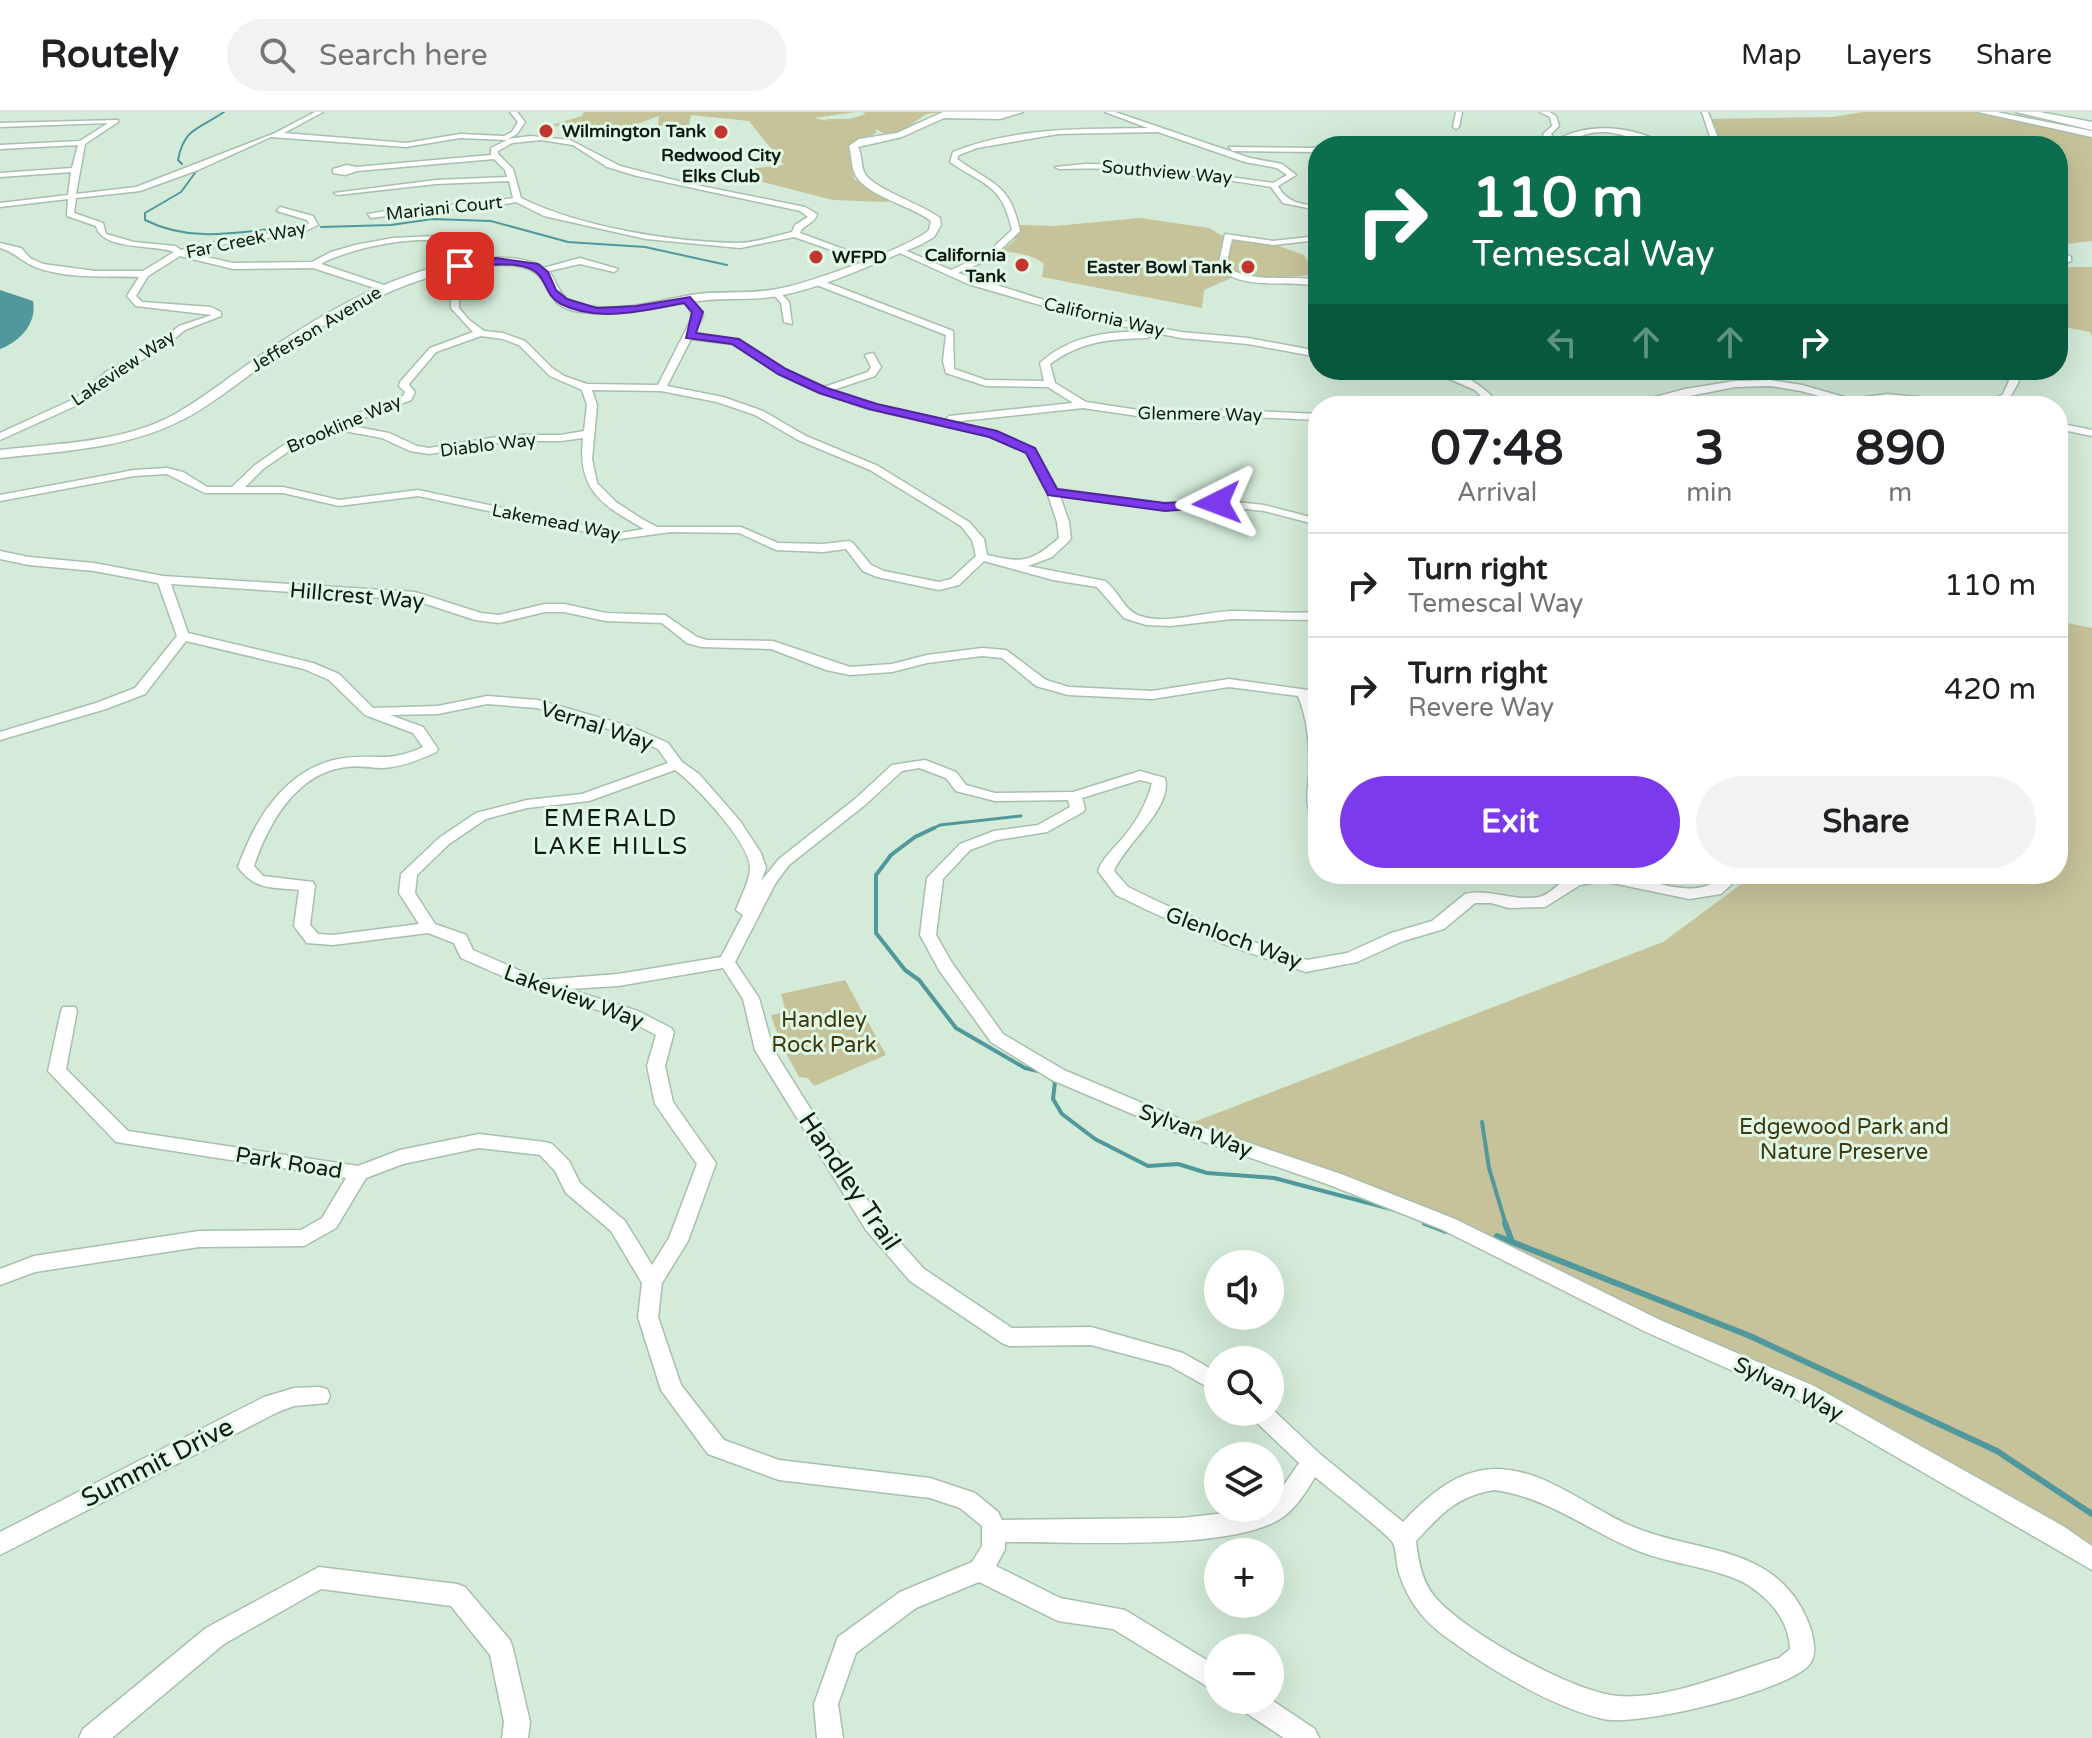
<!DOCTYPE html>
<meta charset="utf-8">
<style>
body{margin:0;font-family:"Varela Round",sans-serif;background:#f2f2f2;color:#202124;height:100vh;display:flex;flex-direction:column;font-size:30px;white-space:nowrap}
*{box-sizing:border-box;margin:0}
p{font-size:26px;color:#757577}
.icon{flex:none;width:44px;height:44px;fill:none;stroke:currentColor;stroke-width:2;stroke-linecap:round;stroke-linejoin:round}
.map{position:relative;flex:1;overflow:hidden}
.drawer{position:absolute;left:1308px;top:284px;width:760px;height:488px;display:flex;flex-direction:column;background:#fff;border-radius:32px;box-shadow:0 8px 32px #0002}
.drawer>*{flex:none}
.guide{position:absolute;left:1308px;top:24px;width:760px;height:244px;border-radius:32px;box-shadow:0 8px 32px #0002;background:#0b6e4f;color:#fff;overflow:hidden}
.buttons{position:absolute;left:1204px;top:1138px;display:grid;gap:16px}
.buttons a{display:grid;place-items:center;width:80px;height:80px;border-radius:50%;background:#fff;box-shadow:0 8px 32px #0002;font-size:40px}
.pin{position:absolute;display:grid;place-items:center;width:68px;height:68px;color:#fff;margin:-34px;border-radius:16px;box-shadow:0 4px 12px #0006}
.me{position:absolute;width:88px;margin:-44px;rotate:267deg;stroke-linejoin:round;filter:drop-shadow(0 0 6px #0008)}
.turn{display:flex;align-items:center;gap:28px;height:168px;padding:0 32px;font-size:36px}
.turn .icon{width:104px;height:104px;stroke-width:2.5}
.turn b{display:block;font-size:56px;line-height:68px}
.lanes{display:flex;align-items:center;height:76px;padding:0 32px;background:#0003;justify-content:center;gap:40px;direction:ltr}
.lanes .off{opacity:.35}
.eta{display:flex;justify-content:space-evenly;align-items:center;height:136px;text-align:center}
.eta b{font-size:48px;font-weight:800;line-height:56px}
.action{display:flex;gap:16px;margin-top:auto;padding:16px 32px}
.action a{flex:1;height:92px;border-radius:48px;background:#7c3aed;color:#fff;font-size:32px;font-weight:800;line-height:92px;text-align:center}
.action a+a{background:#f2f2f2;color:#202124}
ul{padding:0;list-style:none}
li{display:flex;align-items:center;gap:24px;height:104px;padding:0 32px;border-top:2px solid #e0e0e0}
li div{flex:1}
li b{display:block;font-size:30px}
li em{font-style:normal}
header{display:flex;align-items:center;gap:48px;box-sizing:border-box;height:112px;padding:0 40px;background:#fff;border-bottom:2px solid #e0e0e0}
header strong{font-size:38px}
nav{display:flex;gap:44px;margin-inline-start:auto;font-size:28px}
.search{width:560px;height:72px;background:#f2f2f2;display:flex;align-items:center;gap:20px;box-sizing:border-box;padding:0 28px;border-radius:44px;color:#757577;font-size:30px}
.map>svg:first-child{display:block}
</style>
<header>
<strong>Routely</strong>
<div class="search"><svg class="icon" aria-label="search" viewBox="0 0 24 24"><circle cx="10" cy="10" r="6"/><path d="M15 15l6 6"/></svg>Search here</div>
<nav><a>Map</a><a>Layers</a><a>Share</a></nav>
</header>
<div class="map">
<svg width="2092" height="1626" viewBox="0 0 2092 1626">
<rect width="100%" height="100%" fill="#d3ebd8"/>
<g fill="#c6c299">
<path d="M584 0H856L814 6 829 9 826 7H850L866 2 862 0H954C947 1 934 0 927 2 911 10 897 32 876 17V21L848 35 854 67 893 88 885 90 833 88 736 63 757 56 784 53 749 9 691 3 689 13 658 14 659 4 601 25 552 13 582 4Z"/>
<polygon points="1863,0 1975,0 2092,23 2092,129 2058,133 2058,34 1711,34 1708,9 1703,7 1833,5"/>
<path d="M1140 106 1209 116 1221 123 1276 133 1304 143 1316 163 1261 166 1238 163 1204 178 1202 196 1042 165 1044 152C1032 142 1016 141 1001 139L1014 129 1019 113 1055 114Z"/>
<polygon points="2058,155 2092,155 2092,224 2090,220 2058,214"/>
<polygon points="2058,509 2092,516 2092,1447 1971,1374 1447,1112 1181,1015 1663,830 1755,762 2058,762"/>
<polygon points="845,868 886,943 814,974 808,966 799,965 781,932 771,903 786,900 781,882"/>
</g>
<path fill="#51989d" d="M0 178 33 189C37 211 21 229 0 237Z"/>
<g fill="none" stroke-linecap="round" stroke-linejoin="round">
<g stroke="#51989d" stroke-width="2">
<path d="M182 52 178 48C184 15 200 17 224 0"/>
<path d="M195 61 181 80 145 101V108C197 134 248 117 303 114"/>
<polyline points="321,115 391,113 432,107 491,109 568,130 645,135 727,153"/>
</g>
<polyline stroke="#51989d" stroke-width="3" points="930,718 940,713 1021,704"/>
<g stroke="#51989d" stroke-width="4">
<polyline points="934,716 915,725 891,743 876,763 876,821 905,858 919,868 956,916 1025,956 1038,959"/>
<polyline points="1049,965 1055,970 1053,987 1062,1002 1095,1027 1148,1054 1178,1052 1207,1061 1274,1066 1395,1098"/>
<polyline points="1482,1010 1489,1056 1506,1113"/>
<polyline points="1425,1111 1430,1113"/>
</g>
<g stroke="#51989d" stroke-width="6">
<polyline points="1425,1111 1446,1119"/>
<polyline points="1505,1111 1512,1130"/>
<polyline points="1497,1124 1750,1224 1997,1339 2092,1402"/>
</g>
<defs>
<g id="minor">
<path d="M315 0H323L284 21 406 31 460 22 504 24 512 20 518 10 510 0H517L525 10 517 22 508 27 530 24 570 28 620 54 686 71 805 95 817 102C815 112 803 112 800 121L873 148 866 150 794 125 740 136 646 127 544 104 516 90 478 97H437L371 106 368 102C416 93 465 95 513 86L509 69 436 72 338 83 334 81 436 68 507 65 505 58 494 47 357 59 345 63 333 61V57L347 53 356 55 491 43V36L507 28 460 26 406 35 271 25 198 58 140 79 76 86 74 101 103 111 106 122 134 130 175 134 181 138 233 126 297 118 309 112 307 108 277 99 280 95 313 104 318 113 299 122 233 130 189 141 233 151 312 150 331 140 355 133 393 126 435 124 472 131 482 142V150L475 152C466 108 349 135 321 152L387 174V178L384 179 313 156 233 157 180 144 148 164 136 184 142 190 211 195 221 200V204L185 218 162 237 112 264 84 290 0 328V321L76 286 106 260 156 233 179 214 212 203 136 194 127 184 139 165C106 164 70 167 38 156 23 151 15 140 0 136V131L21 136 30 146 43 152 95 159H143L174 140C155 132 102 139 96 114L67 104 68 87 0 95V91L68 83 71 60 0 65V61L72 56 78 33 0 37V33L80 29 108 11 0 15V11L118 8V10L85 32 76 82 136 75 275 21ZM541 28 573 33 607 55 637 64 800 99 808 105 795 113 792 120C775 124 755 131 737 131 671 130 580 115 521 86L513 57 498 42V39L512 31Z"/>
<path d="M1105 0H1115L1250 46 1282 52 1296 63 1278 74C1287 91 1301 92 1318 94V98L1283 91 1271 75C1200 63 1131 54 1059 57L1055 55 1086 52 1140 53 1273 71 1287 63 1277 56 1245 50 1158 20 1058 22 977 36 959 43 957 47C993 73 1010 71 1020 119L992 146 958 161 1092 203 1181 220 1248 226 1318 239V245L1248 232 1181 226 1088 207 968 172 893 138 900 136 951 158 986 142 1012 118C1002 72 985 74 950 50L953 40C1014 15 1084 17 1148 16Z"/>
<polygon points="1456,0 1462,0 1459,15 1456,17 1453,15"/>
<path d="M1540 0H1549L1556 4 1559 14 1551 22 1555 29C1589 9 1635 14 1668 34 1646 34 1627 21 1604 20 1581 19 1566 34 1548 34L1543 22 1552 14 1550 5Z"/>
<polygon points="1702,0 1708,0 1721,34 1713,34"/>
<polygon points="1229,35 1318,36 1318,40 1232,39"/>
<path d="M1225 122 1273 129 1318 124V128L1273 133 1232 127 1226 154C1250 173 1289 162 1318 168V174C1286 167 1243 180 1218 155Z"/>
<polygon points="2058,137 2071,145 2071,149 2058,154 2058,148 2062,147 2058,144"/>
<polygon points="580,146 618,157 614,160 580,152 540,161 536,158"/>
<path d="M449 154 459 166V196L468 207 484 219 503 221 525 229 552 256 564 264 587 272 658 273 693 204 683 187 687 184 703 204 694 222 738 228 785 258 824 275 868 260 871 255 865 243 873 241 881 255 875 264 833 278 876 293 945 308 949 304 1073 291 1048 275 986 274 946 261 943 249 946 223 814 172V168H820L953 219 954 257 986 268 1044 269 1040 251C1069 224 1112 217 1150 221L1152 223 1147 226C1110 227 1081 229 1050 252L1055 271 1086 290 1158 301 1228 298 1318 302V308L1228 304 1158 307 1083 296 952 310 996 320 1035 337 1057 377 1165 392 1217 388 1264 393 1318 407V413L1264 399 1217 394 1165 398 1060 384 1069 410 1071 427 1052 445 1028 454 1105 469C1119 479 1123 498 1140 504 1168 513 1202 500 1232 499 1260 499 1289 502 1318 500V508L1232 507 1171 514 1146 513 1124 506 1097 475 1053 468 984 449 959 473 939 478 877 465 863 459 846 437 823 440 776 438 739 421 671 420 620 427 418 384 339 394 283 381H205L167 362 134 364 0 389V383L134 358 167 356 183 360 207 375H232L255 353 284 333 332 318 356 302 403 284 405 280 399 274 400 270 430 236 473 220 451 196V166L445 157ZM481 224 503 227 519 233 550 264 582 278 587 293 584 319 561 323H510L429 336 417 334 389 321 352 314 364 306 411 288 415 280 409 273 410 271 436 240ZM691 227 732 232 779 262 819 280 869 297 989 324 1027 341 1047 380 1057 410 1059 426C1030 451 1023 451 987 443L984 427 969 410 878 354 806 324 763 299 723 285 667 274ZM592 278 661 279 717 290 755 303 798 328 870 358 961 414 972 428 976 444 951 467 939 470 884 459 871 453 853 431 849 429 823 432 778 431 741 415H657L642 407 616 390 597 371 592 347 597 293ZM344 319 382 326 410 339 429 342 510 329H561L583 326C577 378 602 393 644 417L620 421 418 378 339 388 283 375H245L263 357 292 337Z"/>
<polygon points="773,179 779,179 789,190 792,212 784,210 781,191 772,181"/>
<path d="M1438 258C1462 258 1486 276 1501 294H1490L1475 278 1438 262Z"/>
<path d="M2003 258H2013L2019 269C2011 285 2006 294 1987 294L2003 282 2009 269Z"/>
<polygon points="1770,268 1802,273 1851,287 1887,282 1980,291 1985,294 1949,294 1887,288 1851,293 1801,279 1770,274 1735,275 1639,294 1621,294 1685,277 1735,269"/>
<polygon points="2058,311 2092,318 2092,324 2058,317"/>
<path d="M0 439 29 445 94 451 163 464 415 480 481 501 499 503 545 492H564L606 501 665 503 697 525 707 528 773 529 850 555 892 552 927 543 982 536 1006 538 1046 568 1069 575 1152 579 1229 567 1308 578 1318 604V708L1313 707C1304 692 1308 679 1309 662 1310 636 1308 608 1298 584L1229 575 1152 587 1068 583 1036 574 1002 546 982 544 927 551 892 560 850 563 826 558 771 537 701 535 687 531 662 511 606 509 564 500H545L499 511 475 508 414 488 171 472 188 521 313 551 339 562 373 596 438 594 487 584 538 588 632 615 668 631 682 650 699 662 740 709 761 741 766 756 761 769 779 747 855 687 892 653 925 648 956 660 966 673 995 681 1073 680 1140 659 1165 666C1173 696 1124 733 1114 759L1128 775 1159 790 1233 823 1307 848 1347 841 1391 821 1432 809 1465 782C1490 776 1514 790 1539 785 1550 783 1559 770 1570 765 1582 760 1599 762 1613 762 1646 763 1697 794 1723 762H1739L1734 770 1721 782 1689 787 1603 769 1580 773 1545 795 1509 796 1491 791H1475L1444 817 1403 829 1357 850 1306 860 1221 831 1147 798 1116 783 1098 759C1103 746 1112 738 1121 728 1135 712 1147 692 1152 671L1140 668 1082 686 1085 697 1083 700 1047 720 997 728 970 738 943 767 936 823 952 851 1003 922 1064 958 1187 1010 1341 1062 1455 1107 1660 1208 1814 1274 2063 1414 2092 1434V1458L1798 1288 1646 1220 1441 1117 1327 1072 1175 1020 1052 968 991 930 939 858 920 823 927 766 960 732 994 719 1038 713 1070 695 1068 688 995 689 956 679 946 666 919 656 902 659 865 693 789 753 775 772 735 850 759 886 773 937 880 1108 924 1157 1012 1216 1091 1215 1183 1241 1218 1261V1281L1170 1254 1091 1233 1009 1234 1002 1231 910 1169 866 1118 755 938 743 887 723 856 618 874 568 877 638 899 671 916 674 920 665 954 673 990 716 1051 688 1129 662 1171 658 1205 681 1273 724 1328 779 1348 930 1366 975 1381 998 1400 1002 1408 1181 1406 1270 1396V1388L1286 1370 1299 1351 1253 1307 1250 1300H1270V1295L1320 1342 1403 1410C1428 1384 1456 1358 1495 1357 1550 1357 1594 1402 1644 1419 1683 1433 1729 1436 1764 1457 1787 1471 1803 1493 1811 1518 1814 1529 1817 1544 1809 1553 1787 1579 1638 1615 1603 1607 1553 1595 1494 1560 1453 1530 1426 1512 1409 1492 1399 1461 1396 1452 1397 1439 1393 1431 1389 1423 1327 1375 1315 1365 1306 1380 1295 1398 1280 1407 1226 1440 1071 1429 1005 1430V1437L996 1454 1060 1486 1125 1498 1218 1555V1581L1113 1517 1058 1509 979 1470 916 1496 856 1541 838 1592 843 1626H817L814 1592 838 1525 900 1480 972 1450 982 1434V1414L960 1396 930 1386 779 1368 708 1342 661 1278 638 1205 642 1171 611 1119 566 1081 555 1059 540 1043 479 1036 403 1052 366 1066 336 1116 304 1134 199 1135 35 1160 0 1173V1157L34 1144 199 1119 301 1118 322 1106 346 1066 116 1030 48 959 61 899 63 895H75L77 899 66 957 128 1019 358 1054 400 1038 479 1022 545 1030 552 1032 569 1049 580 1071 625 1109 652 1153 669 1126 697 1052 655 992 647 954 656 923 626 907 532 877 461 846 454 831 428 821 333 833 307 831 294 814 299 778C271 775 256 779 238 755 255 706 288 653 345 646 378 642 388 651 423 635L413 621 365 603 329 568 304 557 186 529 145 582 106 597 0 628V620L96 591 135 576 177 524 158 471 94 459 29 453 0 447ZM487 592 537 596 622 621 658 637 668 651 582 682 527 688 476 701 439 726 401 762 399 781 419 812 333 823 318 822 310 813 315 774 313 770 263 764 254 754C268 712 296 661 346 655 358 653 371 656 383 656 402 655 419 648 436 640L438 637 423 615 390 603 438 602ZM675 658C695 672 751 732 750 756 750 769 740 786 736 798L743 803 721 845 618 862 541 868 473 838 466 823 435 812 415 781 417 763 449 732 486 707 527 696 589 689ZM1494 1378C1549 1385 1591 1421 1641 1440 1672 1452 1722 1457 1748 1473 1771 1488 1789 1509 1790 1537L1779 1546C1731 1560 1669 1588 1618 1584 1574 1581 1465 1520 1436 1486 1422 1471 1418 1448 1416 1429 1441 1402 1457 1384 1494 1378Z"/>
<polygon points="319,1275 327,1277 330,1284 327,1291 294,1294 278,1300 0,1443 0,1420 264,1285 294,1276"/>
<polygon points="319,1455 457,1472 465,1475 510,1528 513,1537 530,1610 528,1626 502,1626 504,1610 490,1543 451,1494 321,1477 224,1532 112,1626 79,1626 83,1617 206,1516"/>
<polygon points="1270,1587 1315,1617 1319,1626 1284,1626 1240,1597 1237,1588"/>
</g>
<path id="tertiary" d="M943 0H1023L1000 7 944 6 902 25 858 35C862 44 861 52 864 60 869 75 924 93 940 106L941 113 934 125 920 133C874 151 827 175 778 184 752 189 725 185 699 189 659 194 620 205 580 200 547 195 553 176 537 162 523 148 480 153 461 157 388 172 322 212 262 254 236 272 210 294 182 308 125 337 62 339 0 346V338C59 331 124 331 177 301 208 283 237 259 267 239 333 195 413 149 494 146 511 145 541 148 551 162 559 176 561 187 578 192 615 203 661 187 698 182 724 179 751 182 777 177 806 172 909 136 929 118L931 109C912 94 867 84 856 64 851 56 852 43 849 34L859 27 897 21Z"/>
<polygon id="secondary" points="1978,0 1997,0 2092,19 2092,25"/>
<polygon id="motorway" points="2016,0 2040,0 2092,10 2092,18"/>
</defs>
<use href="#minor" stroke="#a8bfae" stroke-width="3"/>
<use href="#tertiary" stroke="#a8bfae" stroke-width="3"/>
<use href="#secondary" stroke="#a8bfae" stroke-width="3"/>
<use href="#motorway" stroke="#a8bfae" stroke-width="3"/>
<use href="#minor" fill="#fff" fill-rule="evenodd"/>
<use href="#tertiary" fill="#fff" fill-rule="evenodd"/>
<use href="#secondary" fill="#fff" fill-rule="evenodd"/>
<use href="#motorway" fill="#fff" fill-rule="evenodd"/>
</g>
<path fill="#7c3aed" stroke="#51269a" stroke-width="2" d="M496 146 538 152 548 160 556 178 567 187 597 196 636 194 690 185 703 200 696 221 739 227 786 257 827 276 877 292 997 319 1035 336 1057 377 1165 391 1217 388 1224 391 1217 395 1165 399 1048 383 1026 341 989 325 869 297 819 281 778 262 732 232 686 226 692 200 684 191C645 198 598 211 561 192 547 185 547 172 539 163 524 146 479 154 460 157L455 154Z"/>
<g fill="#c3362d" stroke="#e0f8e5" stroke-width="3">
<circle cx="546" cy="19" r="8"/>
<circle cx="721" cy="20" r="8"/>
<circle cx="816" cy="145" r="8"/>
<circle cx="1022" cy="153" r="8"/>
<circle cx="1248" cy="155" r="8"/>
</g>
<g text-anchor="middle" stroke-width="6" stroke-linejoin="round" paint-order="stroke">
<g font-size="18" font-weight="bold" fill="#111a13" stroke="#e0f8e5" text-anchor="start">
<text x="562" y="25">Wilmington Tank</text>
<text x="721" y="49" text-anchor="middle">Redwood City<tspan x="721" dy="21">Elks Club</tspan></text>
<text x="1006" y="149" text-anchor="end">California<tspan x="1006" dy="21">Tank</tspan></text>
<text x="832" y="151">WFPD</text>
<text x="1232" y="161" text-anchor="end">Easter Bowl Tank</text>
</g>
<g font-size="18" fill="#111a13" stroke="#e0f8e5">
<text transform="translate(1167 60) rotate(5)" y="6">Southview Way</text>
<text transform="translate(444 96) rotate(-6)" y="6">Mariani Court</text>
<text transform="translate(246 128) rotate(-12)" y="6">Far Creek Way</text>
<text transform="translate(1104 205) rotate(13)" y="6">California Way</text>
<text transform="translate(316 217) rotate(-31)" y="6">Jefferson Avenue</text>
<text transform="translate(123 256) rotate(-34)" y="6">Lakeview Way</text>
<text transform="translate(1200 302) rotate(1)" y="6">Glenmere Way</text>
<text transform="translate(344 312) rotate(-23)" y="6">Brookline Way</text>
<text transform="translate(488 333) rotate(-7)" y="6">Diablo Way</text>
<text transform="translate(556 410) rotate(11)" y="6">Lakemead Way</text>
</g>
<g font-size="22" fill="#111a13" stroke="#e0f8e5">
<text transform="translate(357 483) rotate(5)" y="8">Hillcrest Way</text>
<text transform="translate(597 613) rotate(18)" y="8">Vernal Way</text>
<text transform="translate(1234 825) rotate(20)" y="8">Glenloch Way</text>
<text transform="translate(574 884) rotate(20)" y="8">Lakeview Way</text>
<text transform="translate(1196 1018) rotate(20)" y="8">Sylvan Way</text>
<text transform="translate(289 1050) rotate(9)" y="8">Park Road</text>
<text transform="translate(1789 1276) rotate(26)" y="8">Sylvan Way</text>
</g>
<g font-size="22" fill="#3e390e" stroke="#e0f8e5">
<text x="824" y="915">Handley<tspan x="824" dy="25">Rock Park</tspan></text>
<text x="1844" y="1022">Edgewood Park and<tspan x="1844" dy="25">Nature Preserve</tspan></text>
</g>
<g font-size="24" letter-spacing="2" fill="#111a13" stroke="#e0f8e5">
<text x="611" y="714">EMERALD<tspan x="611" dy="28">LAKE HILLS</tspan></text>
</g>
<g font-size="26" fill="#111a13" stroke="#e0f8e5">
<text transform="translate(850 1069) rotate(56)" y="9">Handley Trail</text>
<text transform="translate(157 1350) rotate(-27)" y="9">Summit Drive</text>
</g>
</g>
</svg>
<div class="buttons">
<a><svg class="icon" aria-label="sound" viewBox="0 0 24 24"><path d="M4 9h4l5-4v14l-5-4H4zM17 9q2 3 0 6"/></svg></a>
<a><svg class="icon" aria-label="search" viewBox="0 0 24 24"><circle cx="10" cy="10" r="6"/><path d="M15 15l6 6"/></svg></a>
<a><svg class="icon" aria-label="layers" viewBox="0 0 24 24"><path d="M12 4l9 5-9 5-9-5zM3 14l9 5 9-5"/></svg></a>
<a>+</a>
<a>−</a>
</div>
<div class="pin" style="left:460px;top:154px;background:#d93025"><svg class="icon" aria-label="arrive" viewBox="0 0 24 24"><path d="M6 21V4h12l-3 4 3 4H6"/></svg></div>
<svg class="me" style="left:1217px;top:391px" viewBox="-20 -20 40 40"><path d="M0-17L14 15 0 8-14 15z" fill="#7c3aed" stroke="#fff" stroke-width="4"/></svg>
<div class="guide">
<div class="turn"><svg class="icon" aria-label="right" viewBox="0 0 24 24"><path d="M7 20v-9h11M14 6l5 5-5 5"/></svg><div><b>110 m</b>Temescal Way</div></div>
<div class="lanes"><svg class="icon off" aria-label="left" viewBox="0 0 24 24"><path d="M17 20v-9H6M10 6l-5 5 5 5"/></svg><svg class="icon off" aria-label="ahead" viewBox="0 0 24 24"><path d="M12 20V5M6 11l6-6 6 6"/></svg><svg class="icon off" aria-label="ahead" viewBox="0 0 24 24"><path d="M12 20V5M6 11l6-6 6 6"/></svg><svg class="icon" aria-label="right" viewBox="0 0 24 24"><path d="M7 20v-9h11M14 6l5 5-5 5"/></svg></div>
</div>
<section class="drawer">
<div class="eta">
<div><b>07:48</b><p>Arrival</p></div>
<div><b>3</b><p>min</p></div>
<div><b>890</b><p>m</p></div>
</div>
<ul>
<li><svg class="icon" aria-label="right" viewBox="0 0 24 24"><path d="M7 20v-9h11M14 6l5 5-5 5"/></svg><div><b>Turn right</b><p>Temescal Way</p></div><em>110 m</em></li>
<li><svg class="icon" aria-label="right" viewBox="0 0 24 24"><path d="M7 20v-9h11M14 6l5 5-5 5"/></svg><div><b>Turn right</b><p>Revere Way</p></div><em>420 m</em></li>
</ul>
<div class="action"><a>Exit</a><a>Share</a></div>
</section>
</div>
